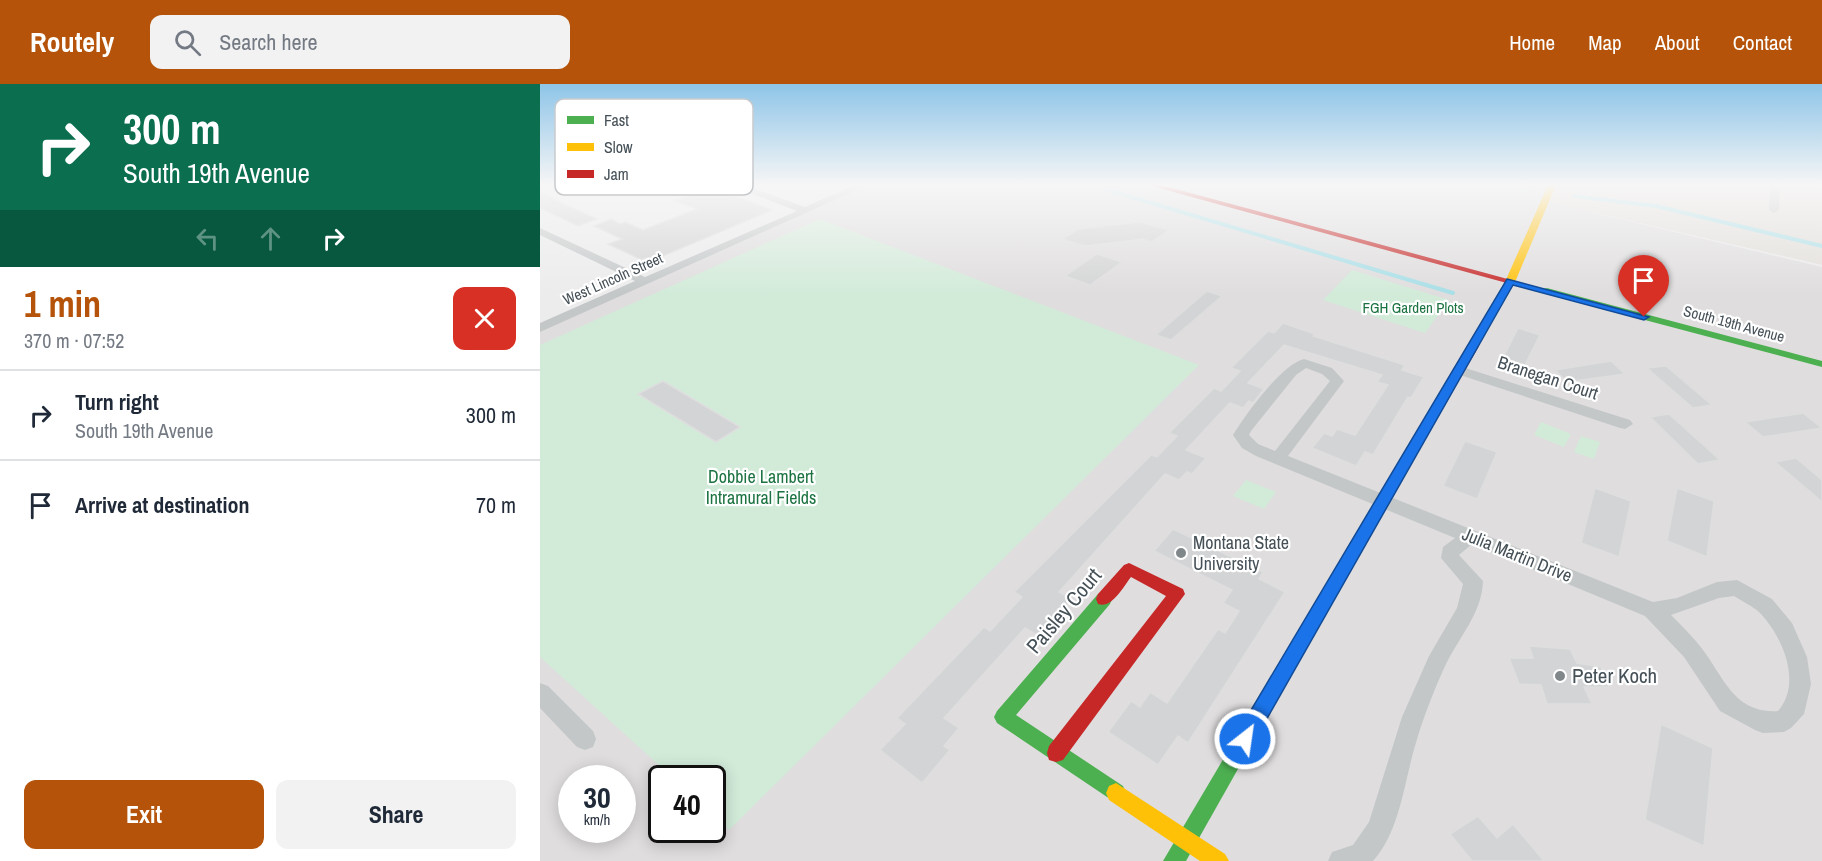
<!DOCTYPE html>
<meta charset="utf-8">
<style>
body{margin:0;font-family:"Archivo Narrow",sans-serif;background:#f2f2f3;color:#1f2937;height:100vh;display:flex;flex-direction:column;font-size:22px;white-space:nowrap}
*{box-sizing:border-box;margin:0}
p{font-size:20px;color:#747a83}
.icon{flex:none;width:33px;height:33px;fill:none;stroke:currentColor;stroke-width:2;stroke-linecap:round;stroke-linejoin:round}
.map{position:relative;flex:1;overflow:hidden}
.panel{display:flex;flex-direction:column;background:#fff;width:540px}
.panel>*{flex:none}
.hud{background:#0b6e4f;color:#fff;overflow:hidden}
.speed{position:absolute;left:18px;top:681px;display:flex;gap:12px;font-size:30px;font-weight:700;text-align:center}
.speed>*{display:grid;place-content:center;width:78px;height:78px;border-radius:50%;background:#fff;box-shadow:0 3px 15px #0003;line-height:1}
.speed small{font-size:15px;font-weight:400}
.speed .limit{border:3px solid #111;border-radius:9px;background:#fff;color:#111}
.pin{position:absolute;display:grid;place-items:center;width:51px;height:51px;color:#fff;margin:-62px -26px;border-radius:50% 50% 50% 0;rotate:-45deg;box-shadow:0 0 6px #0007}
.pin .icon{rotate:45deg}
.me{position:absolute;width:66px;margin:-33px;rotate:30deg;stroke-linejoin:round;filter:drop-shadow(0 0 4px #0008)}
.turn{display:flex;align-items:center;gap:21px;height:126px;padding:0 24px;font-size:27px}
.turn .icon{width:78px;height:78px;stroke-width:2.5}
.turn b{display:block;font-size:42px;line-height:51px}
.lanes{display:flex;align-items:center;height:57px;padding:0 24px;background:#0003;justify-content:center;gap:30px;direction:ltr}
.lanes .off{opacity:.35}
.round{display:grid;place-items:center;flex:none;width:63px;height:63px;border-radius:12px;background:#f2f2f3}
.summary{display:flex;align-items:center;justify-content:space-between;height:102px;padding:0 24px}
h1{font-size:36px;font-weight:700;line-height:45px;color:#b45309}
.action{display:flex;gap:12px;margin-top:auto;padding:12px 24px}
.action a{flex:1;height:69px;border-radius:12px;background:#b45309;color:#fff;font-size:24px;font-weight:700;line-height:69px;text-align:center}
.action a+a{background:#f2f2f3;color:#1f2937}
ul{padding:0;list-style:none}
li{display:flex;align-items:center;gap:18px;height:90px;padding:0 24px;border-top:2px solid #e0e1e3}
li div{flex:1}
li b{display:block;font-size:22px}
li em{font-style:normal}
header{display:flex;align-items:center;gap:36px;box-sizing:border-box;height:84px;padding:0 30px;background:#b45309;color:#fff}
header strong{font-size:28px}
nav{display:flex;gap:33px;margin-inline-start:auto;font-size:21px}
.search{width:420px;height:54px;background:#f2f2f3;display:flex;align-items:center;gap:15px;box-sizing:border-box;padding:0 21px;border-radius:12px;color:#747a83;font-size:22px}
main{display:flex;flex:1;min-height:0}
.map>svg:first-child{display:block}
</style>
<header>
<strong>Routely</strong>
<div class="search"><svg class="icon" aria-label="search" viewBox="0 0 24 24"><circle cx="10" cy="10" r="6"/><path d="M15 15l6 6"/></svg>Search here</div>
<nav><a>Home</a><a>Map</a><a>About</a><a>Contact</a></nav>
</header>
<main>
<section class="panel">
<div class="hud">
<div class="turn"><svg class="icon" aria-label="right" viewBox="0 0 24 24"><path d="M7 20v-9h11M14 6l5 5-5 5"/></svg><div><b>300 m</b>South 19th Avenue</div></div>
<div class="lanes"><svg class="icon off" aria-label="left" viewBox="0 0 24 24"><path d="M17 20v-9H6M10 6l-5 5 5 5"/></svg><svg class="icon off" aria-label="ahead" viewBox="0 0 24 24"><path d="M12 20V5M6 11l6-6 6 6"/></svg><svg class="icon" aria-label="right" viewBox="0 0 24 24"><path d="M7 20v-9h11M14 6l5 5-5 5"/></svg></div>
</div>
<div class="summary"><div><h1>1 min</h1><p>370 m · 07:52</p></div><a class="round" style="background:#d93025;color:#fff"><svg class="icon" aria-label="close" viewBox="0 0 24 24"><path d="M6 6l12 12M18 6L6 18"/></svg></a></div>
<ul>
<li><svg class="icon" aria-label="right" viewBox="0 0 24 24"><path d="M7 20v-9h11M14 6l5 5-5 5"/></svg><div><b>Turn right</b><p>South 19th Avenue</p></div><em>300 m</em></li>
<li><svg class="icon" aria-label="arrive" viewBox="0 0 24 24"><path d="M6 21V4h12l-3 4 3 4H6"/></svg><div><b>Arrive at destination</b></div><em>70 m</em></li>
</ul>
<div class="action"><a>Exit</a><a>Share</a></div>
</section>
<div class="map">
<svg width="1282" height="777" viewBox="0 0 1282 777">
<rect width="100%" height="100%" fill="#edecec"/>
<polygon fill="#e2dfda" points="1013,101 1282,101 1282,181 1004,117"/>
<path fill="#dfddde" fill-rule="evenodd" d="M323 101H1013L1004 117 1282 183V777H0V244ZM32 694H82V746H32ZM122 694H172V746H122Z"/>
<g fill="#d2ebd9">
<polygon points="280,135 659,281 189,746 173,730 172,694 133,694 0,573 0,261"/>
<polygon points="812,186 909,216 885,249 783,216"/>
<polygon points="1001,338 1031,350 1024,363 994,351"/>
<polygon points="1041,352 1060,358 1054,375 1034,368"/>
<polygon points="706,396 736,408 724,425 693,412"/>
</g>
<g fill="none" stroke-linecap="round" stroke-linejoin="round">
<g stroke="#a8dfe7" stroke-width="4">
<polyline points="551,101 913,209"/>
<polyline points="961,101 990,106"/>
<polyline points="1034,112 1116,122 1282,162"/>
</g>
</g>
<g fill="#d3d4d5" stroke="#dededf" stroke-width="1.5">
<polygon points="171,103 232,126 111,177 106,174 102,176 68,160 82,155 54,142 71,135 80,140 85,138 103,146 157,125 135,117"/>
<polygon points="0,107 26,121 57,135 38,142 0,124"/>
<polygon points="600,138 629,146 612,158 603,155 545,162 522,155 538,145"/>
<polygon points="557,170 582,178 550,201 525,192"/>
<polygon points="667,207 682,212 631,256 616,251"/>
<polygon points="743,239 775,250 773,252 865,281 862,286 884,293 871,314 868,313 833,371 825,368 816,382 772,364 784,349 792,352 797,345 815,351 848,301 837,298 842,291 744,261 708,299 724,305 713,319 709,317 703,324 690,319 646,366 666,374 652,390 647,388 639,396 625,390 519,508 532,515 518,531 524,534 505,556 485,544 404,634 419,644 404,662 410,666 382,699 340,666 365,640 357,634 444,543 450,547 482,513 474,508 611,371 617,373 637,352 629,349 674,304 681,307 700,287 691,284 728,247 734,249"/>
<polygon points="978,244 1000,251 985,281 963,274"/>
<polygon points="1071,277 1085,290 1027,298 1015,286"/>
<polygon points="1126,282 1172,321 1153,324 1107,284"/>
<polygon points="123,297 200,343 176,358 98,310"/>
<polygon points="1263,329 1282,344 1223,353 1205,338"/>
<polygon points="1129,330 1180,376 1158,380 1110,333"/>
<polygon points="925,357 957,368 937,415 903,402"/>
<polygon points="1256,374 1282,396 1282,418 1235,378"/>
<polygon points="1055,404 1091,417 1079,473 1041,459"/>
<polygon points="1137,404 1174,417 1167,473 1127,457"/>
<polygon points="633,445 723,488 719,495 745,508 648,659 638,652 618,681 568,648 591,617 600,623 610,608 627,619 678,545 685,549 699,527 683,519 692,506 614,467"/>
<polygon points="989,562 1030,565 1037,579 1061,583 1069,603 1044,603 1052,620 1007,620 1001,601 979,600 969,574 993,574"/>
<polygon points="1121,640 1173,664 1164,762 1105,736"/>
<polygon points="938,732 957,754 973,740 1004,777 932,777 910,750"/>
</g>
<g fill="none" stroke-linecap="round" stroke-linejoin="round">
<g fill="#c3c7c8" fill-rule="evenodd">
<polygon points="190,101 204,101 265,123 315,101 328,101 0,248 0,239 95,197 0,151 0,144 105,193 257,127"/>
<polygon points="1230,101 1240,101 1239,126 1234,129 1229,126"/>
<path d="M764 275 792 284 804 297 748 372 1113 518 1137 514 1177 498 1197 496 1232 515 1252 539 1267 573 1271 600 1264 630 1251 644 1244 648 1223 649 1215 646 1180 627 1144 573 1105 532 932 460 919 471 943 497C942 529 919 553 906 580 894 606 883 634 875 662 864 699 860 747 833 777H788L792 768 813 761 829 738 862 633 889 572 917 524 923 500 901 474 903 463 915 454 716 372 702 364 693 351C705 331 742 280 764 275ZM766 284 782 290 790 297 735 367 718 360 709 351 711 347 756 291ZM1194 512C1202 517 1212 522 1219 528 1242 551 1263 599 1238 627 1195 630 1184 594 1163 566 1153 553 1142 542 1131 531L1179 514Z"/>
<polygon points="919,282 1090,336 1093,340 1085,345 1080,344 914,289 912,286 914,283"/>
<polygon points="0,599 8,602 53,647 56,655 53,663 45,666 37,663 0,624"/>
</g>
<g fill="#4caf50" fill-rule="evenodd">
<polygon points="1007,204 1282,277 1282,283 1003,209 1003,205"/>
<polygon points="815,459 820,461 822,465 820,469 646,777 623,777 810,461"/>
<polygon points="564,508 570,510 572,515 570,520 476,631 583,702 586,709 583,716 576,719 457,639 454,633 457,627 558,510"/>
</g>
<g fill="#ffc107" fill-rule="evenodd">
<polygon points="1008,101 1016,101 975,198 937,264 929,264 927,262 965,198"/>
<polygon points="576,699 685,770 689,777 660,777 569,716 566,709 569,702"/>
</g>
<g fill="#c62828" fill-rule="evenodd">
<polygon points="608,101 621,101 1012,207 1011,209 1003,209"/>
<polygon points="933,259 939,262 820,469 815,471 810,469 808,465 810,461 927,262"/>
<path d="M589 479 643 505 645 510 523 676 516 678 509 676 507 669 509 662 626 512 591 493C583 503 572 525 558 520L556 515 558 510 584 481Z"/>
</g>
</g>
<linearGradient id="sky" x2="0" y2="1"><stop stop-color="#8ec5e8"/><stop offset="0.48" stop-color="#f7f6f6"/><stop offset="1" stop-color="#f7f6f6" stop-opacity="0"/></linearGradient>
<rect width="1282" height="210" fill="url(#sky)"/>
<polygon fill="#1a73e8" stroke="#114b97" stroke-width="1.5" points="967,195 1109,233 1104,236 973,201 712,661 705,664 698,661 695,655 698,648"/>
<g fill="#80878b" stroke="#fff" stroke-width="2">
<circle cx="641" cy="469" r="6"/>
<circle cx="1020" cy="592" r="6"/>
</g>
<g text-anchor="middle" stroke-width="4.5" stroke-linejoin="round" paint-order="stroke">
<g font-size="15" fill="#455057" stroke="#fff">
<text transform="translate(73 195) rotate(-24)" y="5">West Lincoln Street</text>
<text transform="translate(1194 240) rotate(15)" y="5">South 19th Avenue</text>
</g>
<g font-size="15" fill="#1c7341" stroke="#fff">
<text x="873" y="229">FGH Garden Plots</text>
</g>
<g font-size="18" fill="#455057" stroke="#fff">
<text transform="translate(1008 294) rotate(18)" y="6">Branegan Court</text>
<text transform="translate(977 471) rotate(22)" y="6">Julia Martin Drive</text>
</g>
<g font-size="18" fill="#1c7341" stroke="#fff">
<text x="221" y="399">Dobbie Lambert<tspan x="221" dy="21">Intramural Fields</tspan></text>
</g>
<g font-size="18" fill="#455057" stroke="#fff" text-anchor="start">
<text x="653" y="465">Montana State<tspan x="653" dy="21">University</tspan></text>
</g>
<g font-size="21" fill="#455057" stroke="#fff">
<text transform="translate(524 527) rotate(-50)" y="7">Paisley Court</text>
</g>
<g font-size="21" fill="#455057" stroke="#fff" text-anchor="start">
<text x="1032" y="599">Peter Koch</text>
</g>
</g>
<rect x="15" y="15" width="198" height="96" rx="9" fill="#fff" stroke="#c7cacd" stroke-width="1.5"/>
<rect x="27" y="32" width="27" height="8" fill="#4caf50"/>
<rect x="27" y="59" width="27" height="8" fill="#ffc107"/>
<rect x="27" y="86" width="27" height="8" fill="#c62828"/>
<g font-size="16" fill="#455057">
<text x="64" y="42">Fast</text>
<text x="64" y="69">Slow</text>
<text x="64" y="96">Jam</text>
</g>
</svg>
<div class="speed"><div>30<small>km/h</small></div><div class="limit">40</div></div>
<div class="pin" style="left:1104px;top:233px;background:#d93025"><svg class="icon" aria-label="arrive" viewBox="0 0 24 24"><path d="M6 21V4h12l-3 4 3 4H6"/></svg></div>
<svg class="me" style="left:705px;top:655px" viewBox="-20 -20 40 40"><circle r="17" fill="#1a73e8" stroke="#fff" stroke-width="3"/><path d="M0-11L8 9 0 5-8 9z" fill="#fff"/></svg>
</div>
</main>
